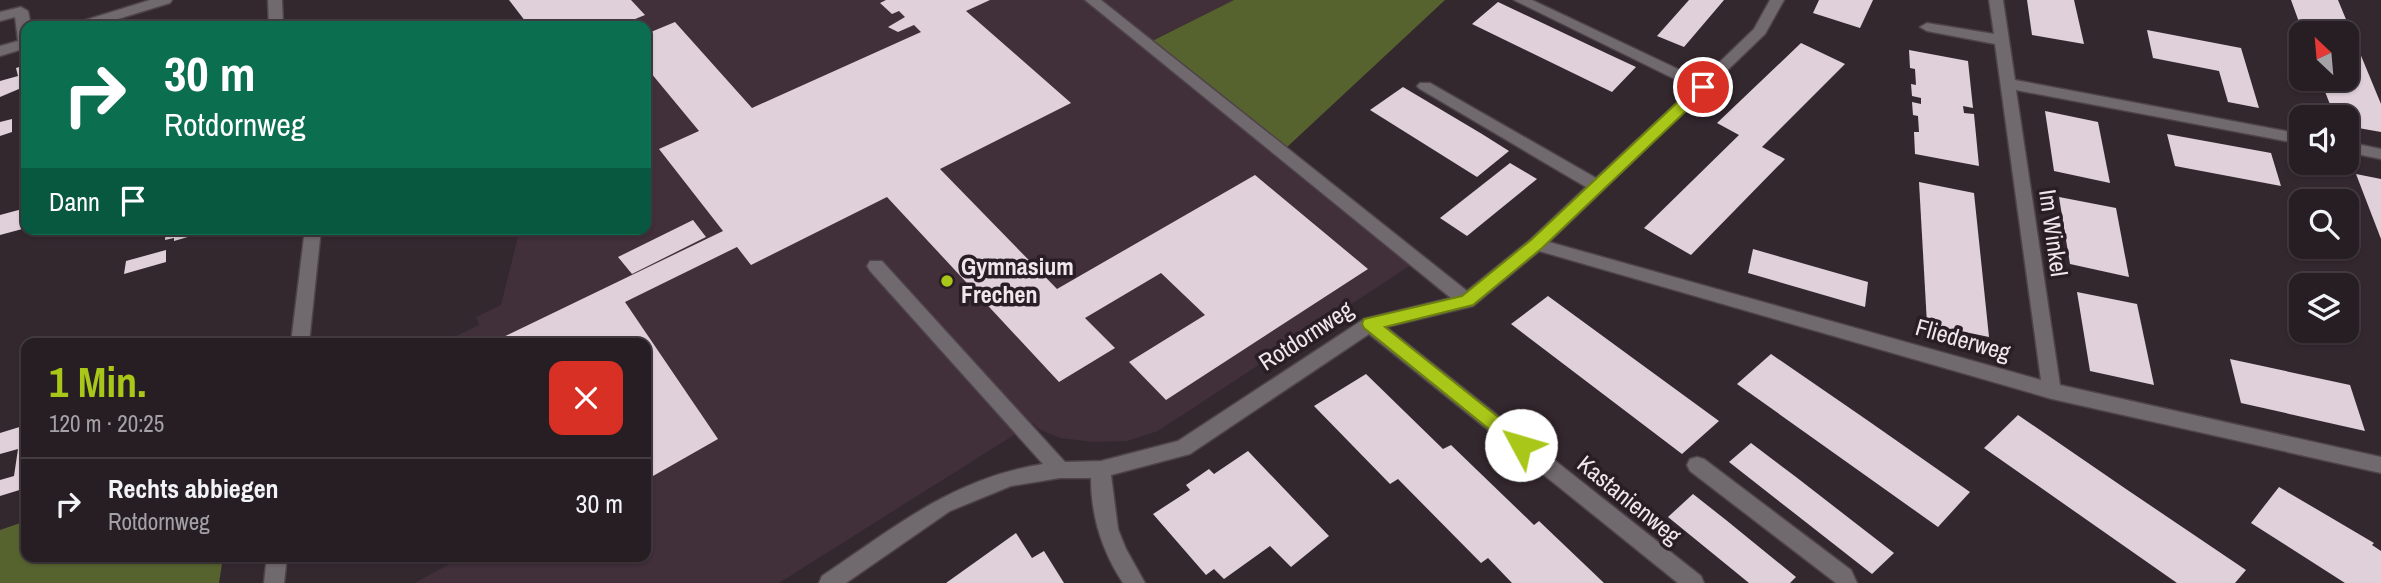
<!DOCTYPE html>
<html lang="de">
<meta charset="utf-8">
<style>
body{margin:0;font-family:"Archivo Narrow",sans-serif;background:#2f272b;color:#f1f3f6;height:100vh;display:flex;flex-direction:column;font-size:26px;white-space:nowrap}
*{box-sizing:border-box;margin:0}
p{font-size:23px;color:#a4a2a6}
.icon{flex:none;width:38px;height:38px;fill:none;stroke:currentColor;stroke-width:2;stroke-linecap:round;stroke-linejoin:round}
.map{position:relative;flex:1;overflow:hidden}
.sheet{position:absolute;left:21px;top:338px;width:630px;height:224px;display:flex;flex-direction:column;background:#271e23;border-radius:14px;box-shadow:0 2px 5px #0004,0 0 0 2px #433c41}
.sheet>*{flex:none}
.hud{position:absolute;left:21px;top:21px;width:630px;height:214px;border-radius:14px;box-shadow:0 2px 5px #0004,0 0 0 2px #433c41;background:#0b6e4f;color:#fff;overflow:hidden}
.needle{width:46px;rotate:334deg}
.buttons{position:absolute;left:2289px;top:21px;display:grid;gap:14px}
.buttons a{display:grid;place-items:center;width:70px;height:70px;border-radius:14px;background:#271e23;box-shadow:0 2px 5px #0004,0 0 0 2px #433c41;font-size:35px}
.pin{position:absolute;display:grid;place-items:center;width:60px;height:60px;color:#fff;margin:-30px;border:4px solid #fff;border-radius:50%;box-shadow:0 2px 7px #0007}
.me{position:absolute;width:77px;margin:-38px;rotate:309deg;stroke-linejoin:round;filter:drop-shadow(0 0 5px #0008)}
.turn{display:flex;align-items:center;gap:24px;height:147px;padding:0 28px;font-size:32px}
.turn .icon{width:91px;height:91px;stroke-width:2.5}
.turn b{display:block;font-size:49px;line-height:60px}
.then{display:flex;align-items:center;height:66px;padding:0 28px;background:#0003;gap:14px;font-size:26px}
.round{display:grid;place-items:center;flex:none;width:74px;height:74px;border-radius:14px;background:#2f272b}
.summary{display:flex;align-items:center;justify-content:space-between;height:119px;padding:0 28px}
h1{font-size:42px;font-weight:700;line-height:52px;color:#a9c719}
ul{padding:0;list-style:none}
li{display:flex;align-items:center;gap:21px;height:91px;padding:0 28px;border-top:2px solid #433c41}
li div{flex:1}
li b{display:block;font-size:26px}
li em{font-style:normal}
.map>svg:first-child{display:block}
</style>
<div class="map">
<svg width="2381" height="583" viewBox="0 0 2381 583">
<rect width="100%" height="100%" fill="#34282f"/>
<polygon fill="#412f3a" points="509,0 1234,0 1151,41 1423,257 1158,431 1127,441 1093,442 1060,438 1039,429 1033,423 779,583 415,583 462,557 646,556 646,343 442,343 479,325 476,317 501,305 520,229 646,229 646,26 529,26"/>
<g fill="#57632f">
<polygon points="1234,0 1445,0 1286,148 1150,42"/>
<polygon points="26,521 26,556 223,557 219,583 0,583 0,530"/>
</g>
<g fill="#e0d0d9">
<polygon points="509,0 631,0 645,15 618,26 529,26"/>
<polygon points="886,0 990,0 966,11 1071,103 940,169 1057,289 1255,175 1368,269 1166,400 1129,362 1205,315 1161,273 1085,318 1115,348 1059,382 887,197 751,265 737,247 625,302 718,439 646,480 646,343 491,343 723,231 659,149 699,131 646,67 646,34 675,22 752,108 921,32 914,25 898,32 888,27 905,17 899,11 892,14 880,3"/>
<polygon points="1689,0 1724,0 1684,47 1657,36"/>
<polygon points="1819,0 1873,0 1860,28 1813,13"/>
<polygon points="2027,0 2074,0 2084,44 2032,35"/>
<polygon points="2291,0 2338,0 2381,104 2381,132 2347,126 2347,117 2335,117 2320,79 2347,79 2347,33 2303,33"/>
<polygon points="1498,2 1608,54 1636,67 1612,92 1472,24"/>
<polygon points="2147,30 2241,48 2259,108 2228,102 2219,71 2153,58"/>
<polygon points="1801,43 1845,64 1762,147 1785,159 1691,255 1644,228 1739,135 1717,123"/>
<polygon points="1909,50 1968,61 1973,108 1963,106 1964,113 1974,114 1979,166 1915,154 1914,132 1919,132 1918,116 1913,115 1912,102 1921,104 1921,98 1912,96 1911,84 1916,85 1915,69 1910,68"/>
<polygon points="26,65 26,86 0,97 0,81 18,76 16,68"/>
<polygon points="1403,87 1482,134 1509,151 1477,177 1370,110"/>
<polygon points="2045,111 2098,122 2110,183 2054,171"/>
<polygon points="12,119 12,132 0,136 0,122"/>
<polygon points="2167,134 2271,153 2281,186 2175,166"/>
<polygon points="1510,163 1537,179 1467,236 1440,218"/>
<polygon points="2356,174 2381,179 2381,239"/>
<polygon points="1919,182 1974,193 1989,337 1927,324"/>
<polygon points="2059,197 2116,208 2129,277 2070,264"/>
<polygon points="26,208 26,228 0,235 0,215"/>
<polygon points="693,220 706,237 632,274 618,257"/>
<polygon points="166,229 199,229 198,234 174,241 174,238 165,240"/>
<polygon points="1753,249 1868,282 1865,307 1748,273"/>
<polygon points="166,250 166,262 124,274 126,261"/>
<polygon points="2077,292 2137,304 2154,385 2090,371"/>
<polygon points="1548,296 1630,356 1719,421 1682,454 1511,324"/>
<polygon points="1771,354 1867,420 1970,492 1938,527 1737,384"/>
<polygon points="2230,359 2350,385 2365,431 2241,403"/>
<polygon points="1366,374 1443,449 1451,445 1534,525 1539,521 1604,583 1512,583 1488,558 1481,563 1398,479 1390,484 1314,406"/>
<polygon points="2018,415 2126,489 2246,570 2235,583 2177,583 1984,448"/>
<polygon points="26,425 26,488 0,496 0,480 14,476 18,449 0,454 0,433"/>
<polygon points="1751,443 1796,477 1894,553 1872,574 1729,462"/>
<polygon points="1248,451 1329,536 1291,567 1270,546 1224,579 1214,569 1206,575 1153,514 1190,490 1186,485 1209,469 1214,474"/>
<polygon points="2279,487 2374,543 2372,545 2381,551 2381,583 2345,583 2251,523"/>
<polygon points="1693,494 1726,520 1796,577 1790,583 1749,583 1668,517"/>
<polygon points="1016,533 1032,558 1044,551 1064,583 946,583"/>
</g>
<g fill="none" stroke-linecap="round" stroke-linejoin="round">
<defs>
<g id="minor">
<polygon points="150,0 172,0 170,3 95,26 74,26 76,23"/>
<polygon points="268,0 282,0 283,26 269,26"/>
<path d="M1085 0H1101L1467 291 1530 240 1586 187 1420 89 1417 86 1420 83H1430L1596 178 1693 88 1514 0H1532L1701 80 1754 29 1770 0H1784L1765 34 1549 242 2041 380 1995 44 1927 31 1920 27 1927 23 1994 34 1989 0H2003L2015 80 2301 134V144L2016 90 2060 385 2381 457V473L2052 399 1539 251 1473 306 1386 327 1701 576 1704 583H1678L1369 334 1190 454 1111 475 1118 529 1126 549 1145 583H1123C1102 551 1091 516 1091 478H1060L1011 486 950 511 846 583H819L822 576C895 527 953 478 1043 464L870 271 867 266 870 261H882L1065 462 1101 461 1178 441 1364 319 1451 298Z"/>
<polygon points="21,7 28,11 31,26 26,26 26,48 0,56 0,46 18,41 15,17 0,21 0,12"/>
<polygon points="2347,142 2381,149 2381,159 2347,152"/>
<polygon points="305,229 321,229 309,343 291,343"/>
<polygon points="1697,457 1704,459 1851,570 1857,583 1836,583 1690,471 1687,465 1690,459"/>
<polygon points="267,556 287,556 284,583 264,583"/>
</g>
</defs>
<use href="#minor" stroke="#4e4349" stroke-width="3"/>
<use href="#minor" fill="#70696d" fill-rule="evenodd"/>
</g>
<polygon fill="#a9c719" stroke="#6e8110" stroke-width="2" points="1703,82 1708,83 1708,90 1542,248 1473,305 1385,327 1527,440 1530,445 1527,450 1521,452 1515,450 1364,328 1362,324 1364,319 1462,296 1531,240 1698,83"/>
<circle fill="#a9c719" stroke="#2a1e25" stroke-width="2.5" cx="947" cy="281" r="7"/>
<g text-anchor="middle" stroke-width="7" stroke-linejoin="round" paint-order="stroke">
<g font-size="24" fill="#efe7eb" stroke="#2a1e25">
<text transform="translate(2053 233) rotate(82)" y="8">Im Winkel</text>
<text transform="translate(1306 336) rotate(-33)" y="8">Rotdornweg</text>
<text transform="translate(1963 340) rotate(16)" y="8">Fliederweg</text>
<text transform="translate(1629 500) rotate(39)" y="8">Kastanienweg</text>
</g>
<g font-size="24" font-weight="bold" fill="#efe7eb" stroke="#2a1e25" text-anchor="start">
<text x="961" y="275">Gymnasium<tspan x="961" dy="28">Frechen</tspan></text>
</g>
</g>
</svg>
<div class="buttons">
<a><svg class="needle" viewBox="-14 -14 28 28"><path d="M0-13l5 13h-10z" fill="#e53935"/><path d="M0 13l5-13h-10z" fill="#a4a2a6"/></svg></a>
<a><svg class="icon" aria-label="sound" viewBox="0 0 24 24"><path d="M4 9h4l5-4v14l-5-4H4zM17 9q2 3 0 6"/></svg></a>
<a><svg class="icon" aria-label="search" viewBox="0 0 24 24"><circle cx="10" cy="10" r="6"/><path d="M15 15l6 6"/></svg></a>
<a><svg class="icon" aria-label="layers" viewBox="0 0 24 24"><path d="M12 4l9 5-9 5-9-5zM3 14l9 5 9-5"/></svg></a>
</div>
<div class="pin" style="left:1703px;top:87px;background:#d93025"><svg class="icon" aria-label="arrive" viewBox="0 0 24 24"><path d="M6 21V4h12l-3 4 3 4H6"/></svg></div>
<svg class="me" style="left:1521px;top:445px" viewBox="-20 -20 40 40"><circle r="19" fill="#fff"/><path d="M0-13L10 11 0 6-10 11z" fill="#a9c719"/></svg>
<div class="hud">
<div class="turn"><svg class="icon" aria-label="right" viewBox="0 0 24 24"><path d="M7 20v-9h11M14 6l5 5-5 5"/></svg><div><b>30 m</b>Rotdornweg</div></div>
<div class="then">Dann<svg class="icon" aria-label="arrive" viewBox="0 0 24 24"><path d="M6 21V4h12l-3 4 3 4H6"/></svg></div>
</div>
<section class="sheet">
<div class="summary"><div><h1>1 Min.</h1><p>120 m · 20:25</p></div><a class="round" style="background:#d93025;color:#fff"><svg class="icon" aria-label="close" viewBox="0 0 24 24"><path d="M6 6l12 12M18 6L6 18"/></svg></a></div>
<ul>
<li><svg class="icon" aria-label="right" viewBox="0 0 24 24"><path d="M7 20v-9h11M14 6l5 5-5 5"/></svg><div><b>Rechts abbiegen</b><p>Rotdornweg</p></div><em>30 m</em></li>
</ul>
</section>
</div>
